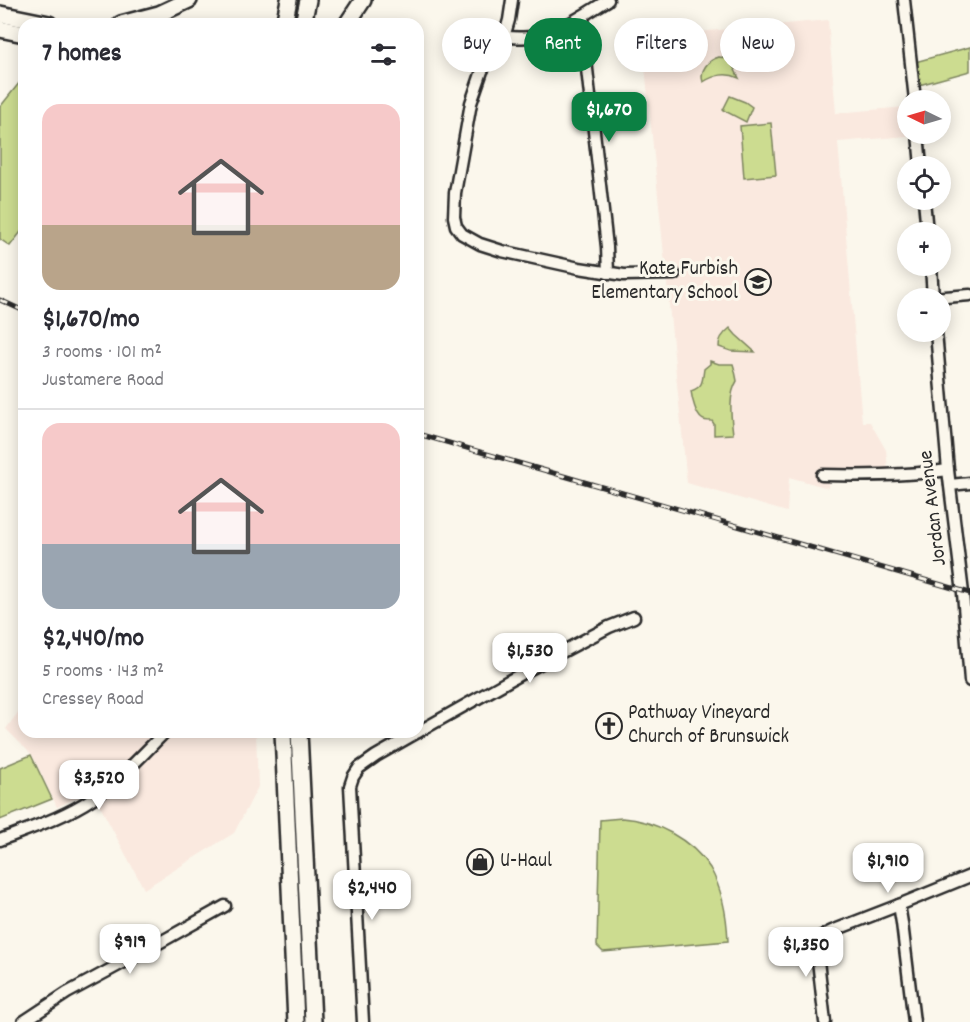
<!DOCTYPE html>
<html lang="en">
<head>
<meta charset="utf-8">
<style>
  :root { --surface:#fff; --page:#f7f7f7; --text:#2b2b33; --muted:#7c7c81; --line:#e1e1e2; --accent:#0b8043 }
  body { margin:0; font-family:Dekko,sans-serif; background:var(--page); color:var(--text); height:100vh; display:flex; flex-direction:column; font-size:22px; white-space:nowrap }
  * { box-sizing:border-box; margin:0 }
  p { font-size:20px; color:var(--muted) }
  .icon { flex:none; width:33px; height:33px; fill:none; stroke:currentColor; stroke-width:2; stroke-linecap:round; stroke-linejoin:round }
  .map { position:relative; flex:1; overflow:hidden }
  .side { position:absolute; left:18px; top:18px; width:406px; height:720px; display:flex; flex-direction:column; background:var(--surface); border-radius:18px; box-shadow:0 3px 15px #0003 }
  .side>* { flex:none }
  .hud { position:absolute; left:442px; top:18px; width:436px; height:54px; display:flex; gap:12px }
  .needle { width:39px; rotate:275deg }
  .buttons { position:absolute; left:897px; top:90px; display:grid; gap:12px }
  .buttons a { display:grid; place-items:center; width:54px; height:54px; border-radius:50%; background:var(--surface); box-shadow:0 3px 15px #0003; font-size:30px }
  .price { position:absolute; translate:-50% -51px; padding:0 14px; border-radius:12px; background:#fff; color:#222; font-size:20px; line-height:39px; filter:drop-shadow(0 2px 3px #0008) }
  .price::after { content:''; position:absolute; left:50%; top:36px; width:18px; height:14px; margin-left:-9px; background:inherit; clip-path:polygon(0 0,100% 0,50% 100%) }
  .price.on { background:var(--accent); color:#fff }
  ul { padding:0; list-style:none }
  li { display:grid; align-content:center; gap:12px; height:318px; padding:0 24px }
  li+li { border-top:2px solid var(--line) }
  li span { display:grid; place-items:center; height:186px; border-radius:18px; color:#555 }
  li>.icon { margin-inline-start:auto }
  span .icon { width:108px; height:108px; fill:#fffc; stroke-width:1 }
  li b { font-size:26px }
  h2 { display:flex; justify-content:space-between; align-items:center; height:72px; padding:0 24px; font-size:26px }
  .chip { padding:0 21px; border-radius:27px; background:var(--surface); box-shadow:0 3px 15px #0003; font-size:21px; line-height:54px }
  .chip.on { background:var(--accent); color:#fff }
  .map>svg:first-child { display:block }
  .built { fill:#fae9df }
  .green { fill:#ccdc90; stroke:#7c845e; stroke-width:1.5 }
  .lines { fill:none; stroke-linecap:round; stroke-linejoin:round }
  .minor-casing { stroke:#2b2b2b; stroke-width:15 }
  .highway-casing { stroke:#2b2b2b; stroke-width:20 }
  .minor { stroke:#fbf7ec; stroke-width:10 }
  .highway { stroke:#fbf7ec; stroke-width:15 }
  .rail-casing { stroke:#2b2b2b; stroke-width:5 }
  .rail { stroke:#fbf7ec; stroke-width:3; stroke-dasharray:9; stroke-linecap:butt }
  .labels { text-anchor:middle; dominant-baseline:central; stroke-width:6; stroke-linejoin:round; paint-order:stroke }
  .poi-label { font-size:21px; fill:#2b2b2b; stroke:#fbf7ec; text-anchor:start }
  .street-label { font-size:21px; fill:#2b2b2b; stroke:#fbf7ec }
</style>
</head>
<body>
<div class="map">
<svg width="970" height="1022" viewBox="0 0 970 1022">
  <rect width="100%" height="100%" fill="#fbf7ec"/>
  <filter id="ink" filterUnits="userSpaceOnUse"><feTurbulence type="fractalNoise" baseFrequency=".0167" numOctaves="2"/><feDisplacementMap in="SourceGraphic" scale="12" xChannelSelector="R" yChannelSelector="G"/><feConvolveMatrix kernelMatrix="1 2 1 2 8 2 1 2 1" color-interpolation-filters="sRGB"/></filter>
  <g filter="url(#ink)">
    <g class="built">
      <path d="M828 20 836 113 906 107 908 136 838 142 862 422H870L886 450 888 470 829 474 828 488 789 477 787 512 687 483 642 37Z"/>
      <path d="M24 704V732H256L258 787 234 833 144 889 92 791 57 807 32 755 6 729Z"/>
    </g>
    <g class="green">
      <path d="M970 47V71L919 85 915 62Z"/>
      <path d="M719 57C732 58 733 67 739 78 726 72 715 75 703 82 699 71 708 60 719 57Z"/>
      <path d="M20 82 24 84V228L10 246 0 239V107Z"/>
      <path d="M730 96 745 102 752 107 746 122 723 110Z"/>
      <path d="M771 123 776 175 744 178 740 126Z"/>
      <path d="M730 328 736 335 755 352 731 351 719 347C718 339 725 332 730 328Z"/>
      <path d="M710 361 719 364H733C735 370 736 376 737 381 728 395 731 417 733 434L714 435V424L712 421C710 421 704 421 702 419 696 415 692 399 691 391 704 386 702 381 704 369L710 364Z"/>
      <path d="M31 755 52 799 0 820V768Z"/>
      <path d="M622 818C655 820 692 840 710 868 722 889 727 917 728 941L603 952 597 946 600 820Z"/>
    </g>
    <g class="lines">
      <defs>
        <g id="minor">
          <path d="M512 0 509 20 504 37 482 71 471 103 455 193 454 217 456 226 462 234 480 244 502 251 579 268 624 275 674 274"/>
          <path d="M904 0 915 100"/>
          <path d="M583 16 587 69 607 247 608 273"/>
          <path d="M504 37C513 37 523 38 532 37 556 35 588 12 608 0"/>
          <path d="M918 134 921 166"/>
          <path d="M924 200 927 232"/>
          <path d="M931 266 933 298"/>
          <path d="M933 298 970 295"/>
          <path d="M936 332 948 470 963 593 970 681"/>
          <path d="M822 475C864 476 906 476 948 470"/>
          <path d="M950 485 970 483"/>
          <path d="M418 732 526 671 609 627 634 617"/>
          <path d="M0 840C31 828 65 817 93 798 120 780 142 755 165 732"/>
          <path d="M899 905 902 923 914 1022"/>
          <path d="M23 1022 67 993 141 953 225 906"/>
          <path d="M363 1022 350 786 353 777 359 768 376 756 418 732"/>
          <path d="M825 1022 816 943 818 938 832 931 899 905 970 876"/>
        </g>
        <g id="highway">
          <path d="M0 14 49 24"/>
          <path d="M121 24 159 14 189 0"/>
          <path d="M284 24 289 0"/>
          <path d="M303 24 308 0"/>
          <path d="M347 24 363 0"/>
          <path d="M0 29 24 34"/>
          <path d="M283 732 296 1022"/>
          <path d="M299 732 313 1022"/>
        </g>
      </defs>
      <use href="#minor" class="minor-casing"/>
      <use href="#highway" class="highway-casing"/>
      <use href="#minor" class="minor"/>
      <use href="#highway" class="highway"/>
      <defs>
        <g id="rail">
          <path d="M0 300 24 311"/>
          <path d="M418 434 970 593"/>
        </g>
      </defs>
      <use href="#rail" class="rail-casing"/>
      <use href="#rail" class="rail"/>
    </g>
  </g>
  <defs>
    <symbol id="school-ring" viewBox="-11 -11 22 22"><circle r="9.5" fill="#fbf7ec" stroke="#2b2b2b" stroke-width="1.5"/><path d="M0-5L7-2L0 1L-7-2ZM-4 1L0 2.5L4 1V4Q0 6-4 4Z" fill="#2b2b2b"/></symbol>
    <symbol id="church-ring" viewBox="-11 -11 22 22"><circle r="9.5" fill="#fbf7ec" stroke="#2b2b2b" stroke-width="1.5"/><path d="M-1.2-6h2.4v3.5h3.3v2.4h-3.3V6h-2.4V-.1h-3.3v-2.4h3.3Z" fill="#2b2b2b"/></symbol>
    <symbol id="shop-ring" viewBox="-11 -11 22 22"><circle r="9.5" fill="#fbf7ec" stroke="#2b2b2b" stroke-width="1.5"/><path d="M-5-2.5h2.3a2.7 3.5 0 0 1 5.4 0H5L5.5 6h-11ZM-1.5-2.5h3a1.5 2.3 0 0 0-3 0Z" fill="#2b2b2b"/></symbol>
  </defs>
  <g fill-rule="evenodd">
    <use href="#school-ring" x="743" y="267" width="30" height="30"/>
    <use href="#church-ring" x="594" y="711" width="30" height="30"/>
    <use href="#shop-ring" x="465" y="847" width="30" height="30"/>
  </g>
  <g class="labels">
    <g class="poi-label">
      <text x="738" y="270" text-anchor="end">Kate Furbish<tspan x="738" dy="24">Elementary School</tspan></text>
      <text x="628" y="714">Pathway Vineyard<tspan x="628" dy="24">Church of Brunswick</tspan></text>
      <text x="500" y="862">U-Haul</text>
    </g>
    <g class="street-label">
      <text transform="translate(934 508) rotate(-97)">Jordan Avenue</text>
    </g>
  </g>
</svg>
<div class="buttons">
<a><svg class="needle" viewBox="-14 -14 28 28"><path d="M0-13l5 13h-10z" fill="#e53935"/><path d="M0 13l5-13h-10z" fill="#7c7c81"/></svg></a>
<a><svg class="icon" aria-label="locate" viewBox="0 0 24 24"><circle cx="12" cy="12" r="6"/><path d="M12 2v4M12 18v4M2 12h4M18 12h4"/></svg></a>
<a>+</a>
<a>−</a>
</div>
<b class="price on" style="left:609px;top:143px">$1,670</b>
<b class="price" style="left:530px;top:684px">$1,530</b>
<b class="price" style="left:99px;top:811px">$3,520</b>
<b class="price" style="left:888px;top:894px">$1,910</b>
<b class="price" style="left:372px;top:921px">$2,440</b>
<b class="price" style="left:130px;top:975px">$919</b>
<b class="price" style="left:806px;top:978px">$1,350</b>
<div class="hud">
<a class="chip">Buy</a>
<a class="chip on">Rent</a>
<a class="chip">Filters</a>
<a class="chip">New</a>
</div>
<section class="side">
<h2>7 homes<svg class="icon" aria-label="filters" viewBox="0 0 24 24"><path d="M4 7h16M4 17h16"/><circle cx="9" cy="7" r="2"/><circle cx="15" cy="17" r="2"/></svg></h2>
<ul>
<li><span style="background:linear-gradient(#f6c9c9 65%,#b9a48a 0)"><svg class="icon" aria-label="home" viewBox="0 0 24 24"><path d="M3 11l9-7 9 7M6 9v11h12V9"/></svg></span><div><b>$1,670/mo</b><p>3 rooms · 101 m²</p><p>Justamere Road</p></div></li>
<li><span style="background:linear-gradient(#f6c9c9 65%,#9aa5b1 0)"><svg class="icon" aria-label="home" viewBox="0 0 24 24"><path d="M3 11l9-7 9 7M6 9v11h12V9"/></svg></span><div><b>$2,440/mo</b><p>5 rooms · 143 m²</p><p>Cressey Road</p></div></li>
</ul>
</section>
</div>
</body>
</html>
